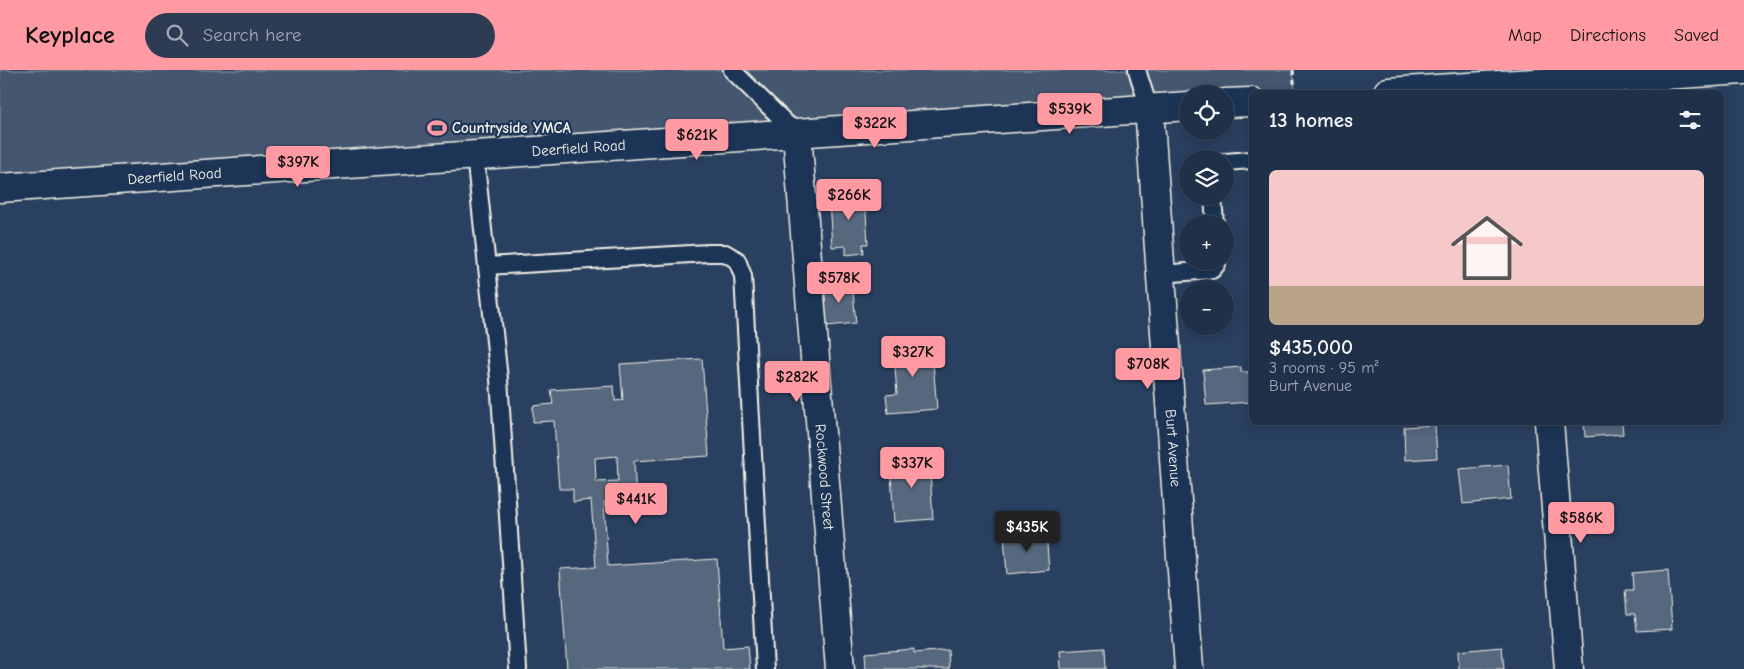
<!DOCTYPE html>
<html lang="en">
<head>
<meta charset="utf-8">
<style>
  :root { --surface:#203048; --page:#2d3c52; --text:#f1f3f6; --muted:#a2a9b4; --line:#3d4b60; --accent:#ff9aa2 }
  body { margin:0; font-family:"Comic Neue",sans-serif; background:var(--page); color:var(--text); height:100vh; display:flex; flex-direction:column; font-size:19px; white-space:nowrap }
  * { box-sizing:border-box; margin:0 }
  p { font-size:16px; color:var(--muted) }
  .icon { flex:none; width:28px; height:28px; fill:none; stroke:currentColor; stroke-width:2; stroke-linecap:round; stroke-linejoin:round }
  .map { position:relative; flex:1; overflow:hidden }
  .panel { position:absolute; left:1249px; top:20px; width:475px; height:335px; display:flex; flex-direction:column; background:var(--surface); border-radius:8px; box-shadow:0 2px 12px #0003,0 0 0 1px var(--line) }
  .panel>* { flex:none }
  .controls { position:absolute; left:1179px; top:15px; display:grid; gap:10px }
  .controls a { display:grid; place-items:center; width:55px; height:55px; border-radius:50%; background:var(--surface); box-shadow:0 2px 12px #0003,0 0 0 1px var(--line); font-size:25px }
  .price { position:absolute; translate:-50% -42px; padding:0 11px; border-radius:5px; background:var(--accent); color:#111; font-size:16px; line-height:32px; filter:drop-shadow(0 1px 2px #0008) }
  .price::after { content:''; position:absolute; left:50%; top:30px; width:15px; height:11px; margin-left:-8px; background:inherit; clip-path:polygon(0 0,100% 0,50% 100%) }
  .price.current { background:#222; color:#fff }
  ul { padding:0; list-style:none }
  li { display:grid; align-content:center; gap:10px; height:265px; padding:0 20px }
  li+li { border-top:1px solid var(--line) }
  li span { display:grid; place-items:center; height:155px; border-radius:8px; color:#555 }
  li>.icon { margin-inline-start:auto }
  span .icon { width:90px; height:90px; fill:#fffc; stroke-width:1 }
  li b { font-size:21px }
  h2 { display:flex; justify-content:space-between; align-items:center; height:60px; padding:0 20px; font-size:21px }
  header { display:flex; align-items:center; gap:30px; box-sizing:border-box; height:70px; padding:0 25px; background:var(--accent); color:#111 }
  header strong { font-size:24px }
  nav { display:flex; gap:28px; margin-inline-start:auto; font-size:18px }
  .search { width:350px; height:45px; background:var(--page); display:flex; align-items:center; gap:12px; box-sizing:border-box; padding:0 18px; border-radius:28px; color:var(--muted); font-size:19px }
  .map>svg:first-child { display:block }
  .green { fill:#445771; stroke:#9ca4ac }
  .building { fill:#56677d; stroke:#f4f1e8; fill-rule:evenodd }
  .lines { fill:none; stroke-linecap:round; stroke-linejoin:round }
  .lane-casing { stroke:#f4f1e8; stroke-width:20 }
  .street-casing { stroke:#f4f1e8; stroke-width:31 }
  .secondary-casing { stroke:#f4f1e8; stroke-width:31 }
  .path { stroke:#f4f1e8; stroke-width:3; stroke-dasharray:5 4; stroke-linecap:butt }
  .lane { stroke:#1d3557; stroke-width:16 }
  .street { stroke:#1d3557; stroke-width:28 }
  .secondary { stroke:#1d3557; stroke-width:28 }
  .labels { text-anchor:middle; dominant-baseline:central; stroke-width:4.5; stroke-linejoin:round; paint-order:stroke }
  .poi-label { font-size:15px; font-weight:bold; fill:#f4f1e8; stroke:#1d3557; text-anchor:start }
  .street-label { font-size:15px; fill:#f4f1e8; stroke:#1d3557 }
</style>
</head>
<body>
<header>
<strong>Keyplace</strong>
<div class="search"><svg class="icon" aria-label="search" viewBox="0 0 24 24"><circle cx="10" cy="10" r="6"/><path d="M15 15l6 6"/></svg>Search here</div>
<nav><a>Map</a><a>Directions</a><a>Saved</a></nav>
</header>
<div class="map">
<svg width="1744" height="599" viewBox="0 0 1744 599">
  <rect width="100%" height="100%" fill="#2a4060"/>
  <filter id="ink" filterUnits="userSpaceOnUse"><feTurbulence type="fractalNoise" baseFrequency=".02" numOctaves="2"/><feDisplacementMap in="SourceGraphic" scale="10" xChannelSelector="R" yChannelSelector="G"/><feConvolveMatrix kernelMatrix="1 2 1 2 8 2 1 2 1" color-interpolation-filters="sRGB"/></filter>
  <g filter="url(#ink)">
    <path class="green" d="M0 0H1293L1295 22 1188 24 0 118Z"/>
    <g class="building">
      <path d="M860 119 861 128H865L868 174H863L864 183 846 185V176L832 177 829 130 832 128V121Z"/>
      <path d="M852 212 856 253 827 256 823 215Z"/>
      <path d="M931 269 937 339 888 343 886 325 897 324 893 272Z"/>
      <path d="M702 289 709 386 634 391 636 430 604 432 608 496 717 489 723 578 748 576 750 599H567L560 499 596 497 591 430 573 432V419H559L554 351 533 352V336L553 334 551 320 614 316 615 331 623 330 620 294ZM617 386 618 411 596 412 595 388Z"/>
      <path d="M1241 297V302H1249L1251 332 1206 335 1203 300Z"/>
      <path d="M1584 352H1622L1623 364 1585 367Z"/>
      <path d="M1435 355 1437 388 1405 390 1404 357Z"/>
      <path d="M929 386 933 449 894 452 890 389Z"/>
      <path d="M1508 395 1511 429 1463 434 1459 399Z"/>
      <path d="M1046 462 1049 500 1007 504 1004 466Z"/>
      <path d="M1668 500 1672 559 1637 561 1635 544H1627L1625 520H1633L1632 503Z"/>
      <path d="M1502 577 1504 599H1459L1458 581Z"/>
      <path d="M1104 578 1105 599H1061L1060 581Z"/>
      <path d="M914 579V583L948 580 949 599H866L865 583Z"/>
    </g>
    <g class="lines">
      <defs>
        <g id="lane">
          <path d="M732 0 797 64"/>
          <path d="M1137 0 1149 38"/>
          <path d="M475 85 499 309 518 599"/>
          <path d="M1225 92 1251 90"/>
          <path d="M1213 126 1215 154"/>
          <path d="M487 196 708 183H725L737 190 743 206 765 599"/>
          <path d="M1161 204 1212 200 1217 194V191"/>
        </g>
        <g id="street">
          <path id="s1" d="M1149 38 1189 599"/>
          <path id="s2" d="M797 64 840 599"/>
          <path d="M1549 352 1569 599"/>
        </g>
        <g id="secondary">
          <path d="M1388 22 1744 0"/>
          <path d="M1225 33 1251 32"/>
          <path id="s3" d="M0 118 1188 36"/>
        </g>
      </defs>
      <use href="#lane" class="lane-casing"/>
      <use href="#street" class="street-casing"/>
      <use href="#secondary" class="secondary-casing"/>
      <path class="path" d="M1293 0 1295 22"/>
      <use href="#lane" class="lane"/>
      <use href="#street" class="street"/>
      <use href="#secondary" class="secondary"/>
    </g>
  </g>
  <defs>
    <symbol id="stadium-bare" viewBox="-9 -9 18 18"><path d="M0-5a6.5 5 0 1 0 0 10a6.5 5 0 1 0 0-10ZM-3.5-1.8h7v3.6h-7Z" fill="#ff9aa2" stroke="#1d3557" stroke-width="2.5" paint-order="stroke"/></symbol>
  </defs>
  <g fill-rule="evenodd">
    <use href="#stadium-bare" x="423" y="44" width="28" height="28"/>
  </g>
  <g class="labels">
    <g class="poi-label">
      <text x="452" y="58">Countryside YMCA</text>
    </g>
    <g class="street-label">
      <text stroke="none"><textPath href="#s3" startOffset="580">Deerfield Road</textPath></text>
      <text stroke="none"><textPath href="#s3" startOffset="175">Deerfield Road</textPath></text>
      <text stroke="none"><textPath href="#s1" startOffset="341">Burt Avenue</textPath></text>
      <text stroke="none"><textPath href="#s2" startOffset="344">Rockwood Street</textPath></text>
    </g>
  </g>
</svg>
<div class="controls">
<a><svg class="icon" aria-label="locate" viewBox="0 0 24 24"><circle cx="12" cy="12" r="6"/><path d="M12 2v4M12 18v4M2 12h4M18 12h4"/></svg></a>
<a><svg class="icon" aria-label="layers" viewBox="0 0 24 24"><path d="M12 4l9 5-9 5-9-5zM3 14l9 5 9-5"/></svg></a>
<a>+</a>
<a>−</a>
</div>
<b class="price" style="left:1070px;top:65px">$539K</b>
<b class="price" style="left:875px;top:79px">$322K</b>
<b class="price" style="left:697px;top:91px">$621K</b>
<b class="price" style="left:298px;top:118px">$397K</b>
<b class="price" style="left:849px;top:151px">$266K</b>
<b class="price" style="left:839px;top:234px">$578K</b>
<b class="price" style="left:913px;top:308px">$327K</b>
<b class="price" style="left:1148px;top:320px">$708K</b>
<b class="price" style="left:797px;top:333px">$282K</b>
<b class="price" style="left:912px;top:419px">$337K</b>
<b class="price" style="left:636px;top:455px">$441K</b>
<b class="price" style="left:1581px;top:474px">$586K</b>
<b class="price current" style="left:1027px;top:483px">$435K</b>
<section class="panel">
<h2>13 homes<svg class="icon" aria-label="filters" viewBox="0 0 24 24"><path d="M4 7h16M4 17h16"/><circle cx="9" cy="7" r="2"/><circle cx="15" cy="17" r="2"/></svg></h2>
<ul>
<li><span style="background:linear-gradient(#f6c9c9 75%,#b9a48a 0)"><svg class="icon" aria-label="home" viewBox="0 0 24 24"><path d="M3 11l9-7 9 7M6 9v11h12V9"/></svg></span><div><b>$435,000</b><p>3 rooms · 95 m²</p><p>Burt Avenue</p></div></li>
</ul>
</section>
</div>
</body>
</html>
